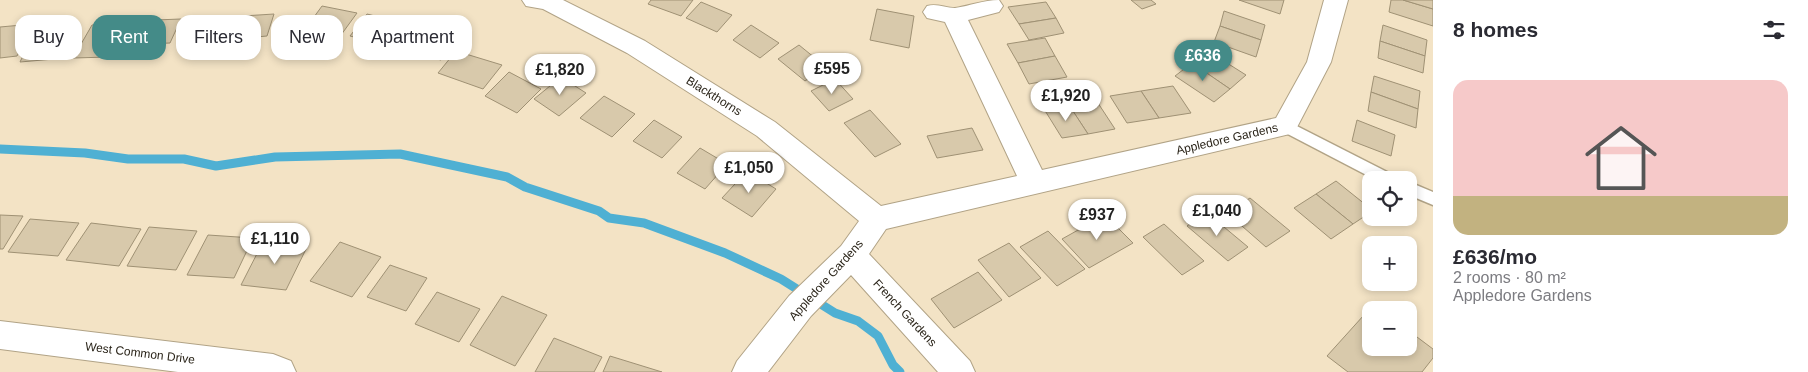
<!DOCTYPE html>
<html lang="en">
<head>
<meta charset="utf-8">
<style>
  :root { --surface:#fff; --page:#f7f7f7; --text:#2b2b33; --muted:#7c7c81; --line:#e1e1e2; --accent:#448b88 }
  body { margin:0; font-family:Helvetica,sans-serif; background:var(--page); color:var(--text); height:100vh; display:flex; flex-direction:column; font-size:19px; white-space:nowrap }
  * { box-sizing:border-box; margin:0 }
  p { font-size:16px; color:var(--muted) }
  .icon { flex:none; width:28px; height:28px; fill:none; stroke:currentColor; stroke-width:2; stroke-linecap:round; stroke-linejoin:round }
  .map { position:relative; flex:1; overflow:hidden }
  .side { display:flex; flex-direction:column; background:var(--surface); width:375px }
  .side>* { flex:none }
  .guide { position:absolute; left:15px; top:15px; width:475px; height:45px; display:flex; gap:10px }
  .controls { position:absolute; left:1362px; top:171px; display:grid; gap:10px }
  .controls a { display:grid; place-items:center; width:55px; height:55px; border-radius:10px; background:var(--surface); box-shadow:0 2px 8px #0003; font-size:25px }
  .price { position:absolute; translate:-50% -42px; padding:0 11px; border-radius:18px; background:#fff; color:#222; font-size:16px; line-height:32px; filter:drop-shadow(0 1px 2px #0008) }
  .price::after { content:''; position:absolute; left:50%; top:30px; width:15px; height:11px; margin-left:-8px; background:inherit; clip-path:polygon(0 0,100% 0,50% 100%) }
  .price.on { background:var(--accent); color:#fff }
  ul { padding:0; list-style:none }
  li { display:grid; align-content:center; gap:10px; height:265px; padding:0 20px }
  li+li { border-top:1px solid var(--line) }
  li span { display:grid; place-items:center; height:155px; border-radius:15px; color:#555 }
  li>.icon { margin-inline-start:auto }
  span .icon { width:90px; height:90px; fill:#fffc; stroke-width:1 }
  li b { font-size:21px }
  h2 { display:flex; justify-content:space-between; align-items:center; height:60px; padding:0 20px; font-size:21px }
  .chip { padding:0 18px; border-radius:15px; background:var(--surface); box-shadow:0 2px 8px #0003; font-size:18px; line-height:45px }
  .chip.on { background:var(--accent); color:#fff }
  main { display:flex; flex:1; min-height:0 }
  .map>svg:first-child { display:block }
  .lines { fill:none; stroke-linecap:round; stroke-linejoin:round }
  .stream { stroke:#4fb0d3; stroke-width:9 }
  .building { fill:#d8c9ab; stroke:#9f9174 }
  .lane-casing { stroke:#b1a386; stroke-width:3 }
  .street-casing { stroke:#b1a386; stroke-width:2 }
  .lane { fill:#fff; fill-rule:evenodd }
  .street { fill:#fff; fill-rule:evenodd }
  .labels { text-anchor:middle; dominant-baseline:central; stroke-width:4; stroke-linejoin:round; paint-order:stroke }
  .street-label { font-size:12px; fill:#2a2419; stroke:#fff }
</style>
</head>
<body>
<main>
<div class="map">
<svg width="1433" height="372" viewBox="0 0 1433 372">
  <rect width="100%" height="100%" fill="#f3e3c5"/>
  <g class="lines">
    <path class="stream" d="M0 149 85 153 128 159H184L216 166 275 157 400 154 507 177 525 187 599 211 609 218 644 223 725 253 781 279 835 313 858 321 878 336 893 365 900 372"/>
  </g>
  <g class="building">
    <path d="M651 0H693L681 16 648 4Z"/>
    <path d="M1131 0H1151L1156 4 1142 9Z"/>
    <path d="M1239 0H1284L1280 14Z"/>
    <path d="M1391 0H1403L1433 9V26L1389 12Z"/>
    <path d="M1403 0H1433V9Z"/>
    <path d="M701 2 732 15 717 32 686 18Z"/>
    <path d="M1046 2 1056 18 1019 24 1008 7Z"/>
    <path d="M322 6 357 13 341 35 306 28Z"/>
    <path d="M877 9 914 16 909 48 870 40Z"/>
    <path d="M1224 11 1265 25 1261 40 1220 26Z"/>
    <path d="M274 14 267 36 235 39 243 16Z"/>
    <path d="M367 14 407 24 391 46 350 36Z"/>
    <path d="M223 17 214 42 186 43 196 19Z"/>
    <path d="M1056 18 1064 33 1029 40 1019 24Z"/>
    <path d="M181 19 170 43 144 44 155 20Z"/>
    <path d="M126 23 109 57 73 58 92 25Z"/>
    <path d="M33 24 17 56 0 58V27Z"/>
    <path d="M751 25 779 43 760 58 733 40Z"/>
    <path d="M1383 25 1427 40 1425 56 1380 41Z"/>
    <path d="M70 26 54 59 20 62 36 29Z"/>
    <path d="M1220 26 1261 40 1256 57 1214 42Z"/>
    <path d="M414 28 456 39 441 60 398 49Z"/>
    <path d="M1045 38 1055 56 1018 63 1007 44Z"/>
    <path d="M1380 41 1425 56 1423 73 1378 58Z"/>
    <path d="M799 45 826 67 805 81 778 59Z"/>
    <path d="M456 51 502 65 483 89 438 73Z"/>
    <path d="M1208 51 1246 75 1230 89 1192 63Z"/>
    <path d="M1055 56 1067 77 1029 84 1018 63Z"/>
    <path d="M1192 63 1230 89 1214 102 1175 76Z"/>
    <path d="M509 72 541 89 517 113 485 96Z"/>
    <path d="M1374 76 1420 91 1418 109 1371 92Z"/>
    <path d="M561 77 586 93 559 116 534 99Z"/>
    <path d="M835 79 853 99 829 111 811 91Z"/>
    <path d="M1173 86 1191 113 1159 118 1141 91Z"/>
    <path d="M1141 91 1159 118 1127 123 1110 96Z"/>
    <path d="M1371 92 1418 109 1416 128 1368 111Z"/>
    <path d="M604 96 635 114 612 137 580 118Z"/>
    <path d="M1096 100 1115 129 1088 134 1069 105Z"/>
    <path d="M1069 105 1088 134 1062 138 1044 109Z"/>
    <path d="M870 110 901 144 875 157 844 123Z"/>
    <path d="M654 120 682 137 662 158 633 141Z"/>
    <path d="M1357 120 1395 135 1391 156 1352 141Z"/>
    <path d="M972 128 983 150 937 158 927 136Z"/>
    <path d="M700 148 727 164 705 189 677 173Z"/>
    <path d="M747 171 776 189 752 217 722 198Z"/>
    <path d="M1336 181 1371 209V212L1353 224 1316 194Z"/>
    <path d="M1316 194 1353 224 1331 239 1294 208Z"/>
    <path d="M1250 198 1290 231 1266 247 1227 213Z"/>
    <path d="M1206 212 1248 247 1228 261 1187 226Z"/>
    <path d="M0 215 23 216 3 249H0Z"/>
    <path d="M1105 215 1133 243 1089 268 1062 239Z"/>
    <path d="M30 219 79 223 58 256 8 252Z"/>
    <path d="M91 223 141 229 119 266 66 260Z"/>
    <path d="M1164 224 1204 261 1182 275 1143 237Z"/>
    <path d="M149 227 197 231 176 270 127 266Z"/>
    <path d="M1048 231 1085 269 1057 286 1020 247Z"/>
    <path d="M208 235 253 238 234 278 187 275Z"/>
    <path d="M264 240 308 245 286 290 241 285Z"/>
    <path d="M340 242 381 257 352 297 310 281Z"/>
    <path d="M1009 243 1041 278 1009 297 978 260Z"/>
    <path d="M390 265 427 278 406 311 367 297Z"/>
    <path d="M978 272 1002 300 954 328 931 299Z"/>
    <path d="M437 292 480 309 459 342 415 324Z"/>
    <path d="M502 296 547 315 515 366 470 345Z"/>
    <path d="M1373 305 1380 310H1371V348H1409V331L1433 349V358L1422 372H1348L1327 356Z"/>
    <path d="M554 338 602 357 594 372H535Z"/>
    <path d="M610 356 662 372H603Z"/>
  </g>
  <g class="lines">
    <defs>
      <g id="lane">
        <path d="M1285 120 1395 176 1397 180H1376L1280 130 1278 126 1280 122Z"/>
        <path d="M1409 182 1433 192V205L1409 195Z"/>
      </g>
      <g id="street">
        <path d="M522 0H563L645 41 775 122 881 206 1017 176 945 22 927 18 923 12 927 6C937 3 945 8 955 8 970 6 983 0 999 0L1003 6 999 12 968 20 1042 170 1276 118 1307 62 1324 0H1348L1331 62 1294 133 886 229 869 254 970 361 975 372H938L851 275 811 316 768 372H732L737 361 789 296 841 246 859 221 757 136 627 53 543 9 526 6Z"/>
        <path d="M0 321 273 354 291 361 296 372H178L0 349Z"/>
      </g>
    </defs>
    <use href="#lane" class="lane-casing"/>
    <use href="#street" class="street-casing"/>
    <use href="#lane" class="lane"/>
    <use href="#street" class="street"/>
  </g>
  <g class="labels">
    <g class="street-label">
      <text transform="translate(714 96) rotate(32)">Blackthorns</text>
      <text transform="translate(1227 139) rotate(-13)">Appledore Gardens</text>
      <text transform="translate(826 280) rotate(-48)">Appledore Gardens</text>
      <text transform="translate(905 313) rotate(47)">French Gardens</text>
      <text transform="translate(140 353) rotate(7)">West Common Drive</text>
    </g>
  </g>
</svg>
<div class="controls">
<a><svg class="icon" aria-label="locate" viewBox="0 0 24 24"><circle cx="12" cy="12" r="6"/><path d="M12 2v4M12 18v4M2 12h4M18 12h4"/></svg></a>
<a>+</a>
<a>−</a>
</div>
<b class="price on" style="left:1203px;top:82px">£636</b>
<b class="price" style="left:832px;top:95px">£595</b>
<b class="price" style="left:560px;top:96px">£1,820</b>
<b class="price" style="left:1066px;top:122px">£1,920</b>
<b class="price" style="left:749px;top:194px">£1,050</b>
<b class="price" style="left:1217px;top:237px">£1,040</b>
<b class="price" style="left:1097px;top:241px">£937</b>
<b class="price" style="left:275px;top:265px">£1,110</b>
<div class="guide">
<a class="chip">Buy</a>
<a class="chip on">Rent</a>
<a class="chip">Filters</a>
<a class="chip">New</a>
<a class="chip">Apartment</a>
</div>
</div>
<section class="side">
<h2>8 homes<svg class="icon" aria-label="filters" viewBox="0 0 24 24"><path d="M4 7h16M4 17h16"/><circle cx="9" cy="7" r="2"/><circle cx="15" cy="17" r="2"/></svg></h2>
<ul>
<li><span style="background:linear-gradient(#f6c9c9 75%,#c2b280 0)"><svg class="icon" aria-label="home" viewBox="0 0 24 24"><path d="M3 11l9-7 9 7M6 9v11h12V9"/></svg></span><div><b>£636/mo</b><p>2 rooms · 80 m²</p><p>Appledore Gardens</p></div></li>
</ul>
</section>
</main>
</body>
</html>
